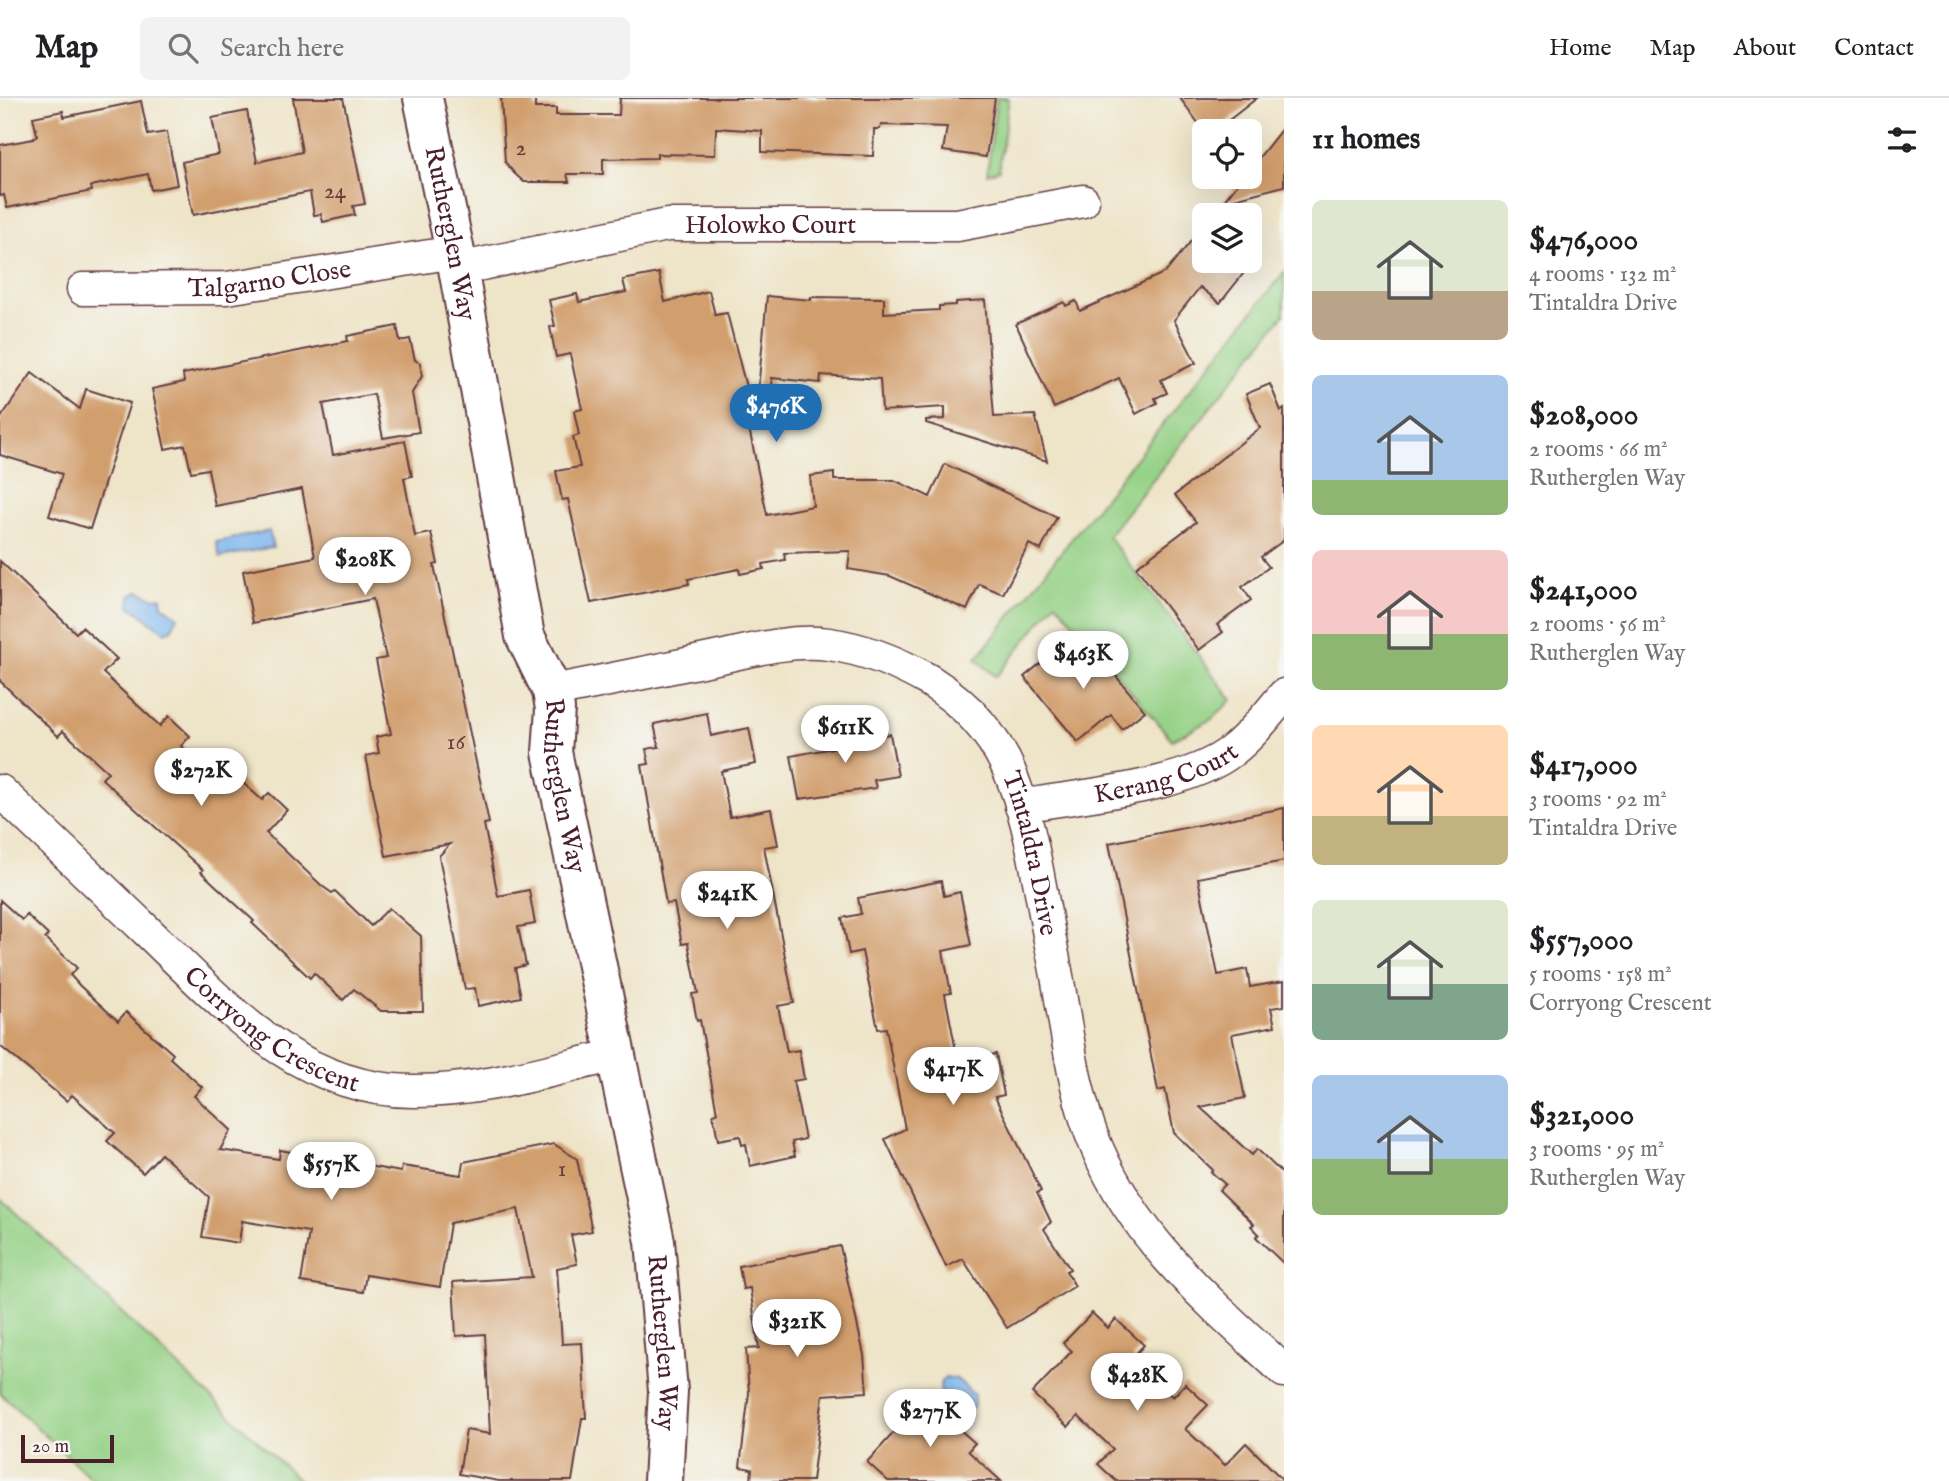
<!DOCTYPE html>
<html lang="en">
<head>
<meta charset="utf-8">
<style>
  :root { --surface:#fff; --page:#f2f2f2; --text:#202124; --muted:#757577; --line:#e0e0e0; --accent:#1f6fb2 }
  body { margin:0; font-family:"IM FELL English",serif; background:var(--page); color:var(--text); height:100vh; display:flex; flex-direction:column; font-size:26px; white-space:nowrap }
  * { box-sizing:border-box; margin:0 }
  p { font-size:23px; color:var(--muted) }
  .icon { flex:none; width:38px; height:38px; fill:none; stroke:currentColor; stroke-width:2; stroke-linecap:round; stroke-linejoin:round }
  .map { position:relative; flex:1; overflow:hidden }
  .side { display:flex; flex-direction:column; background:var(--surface); width:665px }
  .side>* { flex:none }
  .tools { position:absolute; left:1192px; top:21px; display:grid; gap:14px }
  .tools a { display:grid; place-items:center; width:70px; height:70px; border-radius:10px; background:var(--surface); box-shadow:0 7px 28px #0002; font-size:35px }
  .scale { position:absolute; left:21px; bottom:18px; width:93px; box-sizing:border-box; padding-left:7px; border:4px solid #4a1f2b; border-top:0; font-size:19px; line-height:24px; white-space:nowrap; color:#4a1f2b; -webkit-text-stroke:5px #f6f6f2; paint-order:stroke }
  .price { position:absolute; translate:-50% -60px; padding:0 16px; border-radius:24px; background:#fff; color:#222; font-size:23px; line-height:46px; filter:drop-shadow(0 2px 4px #0008) }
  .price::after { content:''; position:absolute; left:50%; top:42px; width:21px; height:16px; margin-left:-10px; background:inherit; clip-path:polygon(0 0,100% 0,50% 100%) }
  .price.current { background:var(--accent); color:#fff }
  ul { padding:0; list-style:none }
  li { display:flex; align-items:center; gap:21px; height:175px; padding:0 28px }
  li span { display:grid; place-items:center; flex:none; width:196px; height:140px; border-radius:10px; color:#555 }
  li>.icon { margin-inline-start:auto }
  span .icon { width:84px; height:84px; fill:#fffc; stroke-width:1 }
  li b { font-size:30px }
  h2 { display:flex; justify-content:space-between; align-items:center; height:84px; padding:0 28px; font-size:30px }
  header { display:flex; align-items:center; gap:42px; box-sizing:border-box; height:98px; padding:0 35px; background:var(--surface); border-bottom:2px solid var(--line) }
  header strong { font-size:33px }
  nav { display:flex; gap:38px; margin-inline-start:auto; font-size:24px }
  .search { width:490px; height:63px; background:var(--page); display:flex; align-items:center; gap:18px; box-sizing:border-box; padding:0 24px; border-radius:10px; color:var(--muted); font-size:26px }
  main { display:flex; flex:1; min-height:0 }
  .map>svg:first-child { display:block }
  .green { fill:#95d186; stroke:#707858; stroke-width:2 }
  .water { fill:#7db6ed; stroke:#646a8c; stroke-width:2 }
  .building { fill:#d19e6d }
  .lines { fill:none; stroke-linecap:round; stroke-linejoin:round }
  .minor-casing { stroke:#633d43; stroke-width:35 }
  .tertiary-casing { stroke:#633d43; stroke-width:42 }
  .minor { stroke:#fff; stroke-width:32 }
  .tertiary { stroke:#fff; stroke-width:38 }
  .labels { text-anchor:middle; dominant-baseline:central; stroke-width:5; stroke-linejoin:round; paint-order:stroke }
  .number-label { font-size:23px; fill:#6c3f3c }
  .street-label { font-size:26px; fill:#4a1f2b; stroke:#f6f6f2 }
</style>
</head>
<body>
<header>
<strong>Map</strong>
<div class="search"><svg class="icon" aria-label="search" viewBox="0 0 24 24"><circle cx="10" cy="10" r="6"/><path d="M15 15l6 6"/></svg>Search here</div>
<nav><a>Home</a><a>Map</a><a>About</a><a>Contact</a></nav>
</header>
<main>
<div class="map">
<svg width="1284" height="1383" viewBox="0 0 1284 1383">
  <rect width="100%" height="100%" fill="#f6f6f2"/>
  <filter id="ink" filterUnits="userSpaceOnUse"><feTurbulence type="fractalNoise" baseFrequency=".0143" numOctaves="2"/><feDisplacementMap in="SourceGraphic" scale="14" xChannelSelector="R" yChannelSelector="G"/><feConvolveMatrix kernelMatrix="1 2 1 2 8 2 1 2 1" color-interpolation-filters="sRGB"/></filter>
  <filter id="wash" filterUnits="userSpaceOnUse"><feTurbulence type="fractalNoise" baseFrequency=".00686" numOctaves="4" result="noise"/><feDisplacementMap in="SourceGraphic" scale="28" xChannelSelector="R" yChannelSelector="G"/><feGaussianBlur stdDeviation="1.57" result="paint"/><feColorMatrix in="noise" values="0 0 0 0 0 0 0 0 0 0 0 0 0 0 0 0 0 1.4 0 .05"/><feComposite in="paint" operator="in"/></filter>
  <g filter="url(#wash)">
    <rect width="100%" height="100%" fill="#eee4c8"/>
    <g class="green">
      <path d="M997 0H1009L999 72 987 76Z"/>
      <path d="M1284 174V217L1108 438 1232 602 1212 621 1172 642 1056 504 996 579 976 561Z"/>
      <path d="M0 1100 300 1383H94L0 1295Z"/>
    </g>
    <g class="water">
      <path d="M269 433 273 449 220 459 216 444Z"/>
      <path d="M139 493 153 500 161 499 162 507 178 519 171 532 164 534 130 508V498Z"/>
      <path d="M945 1279 957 1281 974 1297V1309L969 1312 959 1311 941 1296 940 1286Z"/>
    </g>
    <g id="blocks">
      <g class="building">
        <path d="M293 0H343L365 106 353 108 355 117 323 124 321 116 314 117 310 94 193 117 182 64 219 56 212 20 247 13 257 64 302 54Z"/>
        <path d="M501 0H535V10H556V17H619L620 0H995L986 59 943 53 947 29 881 27 880 31H874L873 58 762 54V33L716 30 715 57 657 56V60L603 61V76H567L569 84H524L514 75 505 64Z"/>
        <path d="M1180 0H1257L1215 33H1204Z"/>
        <path d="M141 3 148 37 167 34 177 87 151 92 148 76 91 88 92 93 7 110 4 97 0 98V47L33 41 37 37 33 19 63 13 64 19Z"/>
        <path d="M1284 28V88L1223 104 1243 79H1250V71Z"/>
        <path d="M1204 127V163H1250V150L1258 157 1220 205 1200 189 1174 222 1196 265 1161 282 1167 295 1155 300 1157 305 1136 316 1119 280 1054 310 1016 226 1064 204 1066 208 1076 203 1080 213 1166 174Z"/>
        <path d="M659 175 665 204 709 193 715 217 727 215 755 324 767 198 811 202V199L884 200V215L939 212V208L956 207V204L985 202 994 319 1035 317 1047 363 926 325V322L945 321V309L882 313 880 281 821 277 820 285 771 280 781 323 749 330 767 417 813 408 810 378 834 375V382H894L930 399 945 366 1057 419 1041 452 1029 446 1003 496 979 486 967 512 890 478 848 471 850 453 784 455 785 462 763 466 764 471 740 476 739 471 688 481 689 486 591 505 568 401 562 402 556 373 580 369 573 339 579 337 574 313 582 311 570 256 556 259 550 229 555 228 549 202 577 196 579 204 626 194 623 182Z"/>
        <path d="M397 228 400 243 410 241 415 262 420 265 422 278 412 295 419 334 383 340 374 296 323 306 333 357 405 343 412 378 404 380 415 438 431 435 438 466 434 467 489 725 484 726 498 798 529 792 535 826 518 829 526 867 515 870 521 899 478 908 475 890 465 891 439 758 450 746 386 758 366 658 379 655 376 639 391 636 376 562 386 560 373 501 253 525 243 473 315 459 302 391 215 408 208 371 191 374 185 347 165 351 152 291 184 284 183 276 348 243 347 238Z"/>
        <path d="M32 275 80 311 86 291 130 305 90 431 49 418 62 376 0 357V321Z"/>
        <path d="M1270 286 1281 313 1284 311V442L1261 459 1269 469 1242 489 1251 502 1217 527 1223 534 1199 552 1136 469 1196 424 1175 397 1260 330 1246 296Z"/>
        <path d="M0 463 76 535 82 529 117 561 103 575 160 628 169 618 190 638 181 648 220 684 230 673 262 702 269 695 287 712 266 735 322 788 332 795 335 793 371 828 389 810 421 838 423 913H381L354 891 343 902 314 875 310 880 252 825 254 823 201 774 203 772 102 681 108 674 63 633 58 638 0 583Z"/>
        <path d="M1070 541 1086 561 1096 554 1145 613 1122 631 1111 617 1078 644 1024 579Z"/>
        <path d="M707 615 711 638 749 630 756 666 721 673 730 719 771 711 778 747 764 749 794 905 778 908 787 954 799 952 804 981 793 983 805 1041 792 1044 795 1058 750 1068 746 1046 742 1047 740 1038 718 1042 713 1016 717 1015 700 922 697 923 692 896 698 895 688 845 682 846 674 805 666 806 642 667 649 666 646 651 659 649 654 626Z"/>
        <path d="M870 631 871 640 890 636 898 678 874 682 876 690 799 701 791 658 833 650 831 639Z"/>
        <path d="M1284 710V763L1198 780 1218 877 1247 871 1250 889 1284 883V908L1271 910 1275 928 1232 936 1245 1000 1200 1009 1252 1057 1257 1051 1284 1077V1166L1256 1139 1259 1136 1251 1128 1254 1126 1219 1092 1225 1086 1211 1074 1213 1072 1174 1035 1165 991 1158 993 1109 745Z"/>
        <path d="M941 783 944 798 960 794 971 847 943 853 951 895 945 896 958 963 996 956 1004 997 995 999 1041 1093 1037 1095 1051 1124 1044 1131 1070 1171 1066 1173 1075 1188 1007 1230 963 1161 946 1169 885 1041 905 1031 886 930 878 931 862 853 849 856 842 820 861 816 858 800Z"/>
        <path d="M0 802 22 822 27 817 48 837 45 840 77 870 70 877 80 888 118 923 126 914 173 956 170 960 202 989 194 998 231 1032 220 1052 279 1061 280 1052 401 1074 402 1068 461 1077 463 1064 554 1046 577 1061 592 1133 571 1137 577 1166 557 1170 562 1246 582 1245 586 1320H582L572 1383H499L459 1376 466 1332 490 1336 485 1236 456 1238 453 1184 532 1179 518 1111 450 1125 440 1189 366 1177 363 1194 301 1184 309 1134 242 1123 239 1145 202 1139 209 1099 161 1056 143 1075 107 1043 115 1035 72 997 67 1003 0 948Z"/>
        <path d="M840 1148 864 1257 867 1294 823 1297 812 1383H751L752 1371 740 1369 749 1295 746 1251 759 1250 750 1190 743 1191 739 1168Z"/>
        <path d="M1092 1215 1108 1230 1116 1221 1144 1247 1132 1260 1173 1299 1185 1286 1208 1307 1185 1331 1225 1367 1246 1345 1284 1383H1116L1098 1366 1113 1351 1078 1318 1068 1329 1032 1295 1072 1253 1063 1245Z"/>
        <path d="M931 1294 965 1325 959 1331 975 1345 968 1353 1001 1383H888L867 1364Z"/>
      </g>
    </g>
  </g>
  <g filter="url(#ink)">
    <use href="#blocks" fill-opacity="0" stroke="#633d43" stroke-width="2"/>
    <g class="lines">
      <defs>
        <g id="minor">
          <path id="s1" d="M458 171 667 127H957L1083 103"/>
          <path id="s2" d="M83 191 227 190 455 154"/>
          <path id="s3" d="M552 593C605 583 658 572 711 561 749 553 789 541 829 546 865 551 899 565 930 583 968 607 997 639 1013 682 1034 737 1041 800 1053 857 1066 920 1071 991 1097 1050 1138 1145 1210 1204 1284 1273"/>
          <path id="s4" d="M0 693C49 739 98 786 147 833 223 906 297 992 412 993 480 994 550 972 616 957"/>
          <path id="s5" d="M1021 708C1082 697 1186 690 1233 652 1253 636 1268 616 1284 597"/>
        </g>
        <g id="tertiary">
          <path id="s6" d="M423 0 455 154 525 538 552 593 555 611 552 654 655 1143 668 1293 663 1383"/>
        </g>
      </defs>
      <use href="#minor" class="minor-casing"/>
      <use href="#tertiary" class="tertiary-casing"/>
      <use href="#minor" class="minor"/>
      <use href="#tertiary" class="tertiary"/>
    </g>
  </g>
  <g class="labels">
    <g class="number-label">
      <text x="521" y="50">2</text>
      <text x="335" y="93">24</text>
      <text x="456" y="644">16</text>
      <text x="562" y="1071">1</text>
    </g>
    <g class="street-label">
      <text stroke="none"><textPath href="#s1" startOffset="317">Holowko Court</textPath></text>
      <text stroke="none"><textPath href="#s6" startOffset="138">Rutherglen Way</textPath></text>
      <text stroke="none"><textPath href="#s2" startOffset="187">Talgarno Close</textPath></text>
      <text stroke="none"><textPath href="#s5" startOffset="149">Kerang Court</textPath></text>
      <text stroke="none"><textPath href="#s6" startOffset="705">Rutherglen Way</textPath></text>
      <text stroke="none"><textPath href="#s3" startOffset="597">Tintaldra Drive</textPath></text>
      <text stroke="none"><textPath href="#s4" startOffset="364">Corryong Crescent</textPath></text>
      <text stroke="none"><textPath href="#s6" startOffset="1272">Rutherglen Way</textPath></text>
    </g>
  </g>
</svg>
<div class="tools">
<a><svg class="icon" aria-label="locate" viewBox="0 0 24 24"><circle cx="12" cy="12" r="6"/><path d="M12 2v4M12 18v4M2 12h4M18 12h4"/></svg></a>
<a><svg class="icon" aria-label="layers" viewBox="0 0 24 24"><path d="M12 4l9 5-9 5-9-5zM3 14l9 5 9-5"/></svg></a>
</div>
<div class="scale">20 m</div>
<b class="price current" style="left:776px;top:346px">$476K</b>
<b class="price" style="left:365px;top:499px">$208K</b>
<b class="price" style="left:1083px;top:593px">$463K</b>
<b class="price" style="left:845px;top:667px">$611K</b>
<b class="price" style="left:201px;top:710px">$272K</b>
<b class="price" style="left:727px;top:833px">$241K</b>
<b class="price" style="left:953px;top:1009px">$417K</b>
<b class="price" style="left:331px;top:1104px">$557K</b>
<b class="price" style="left:797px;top:1261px">$321K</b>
<b class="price" style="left:1137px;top:1315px">$428K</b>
<b class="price" style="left:930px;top:1351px">$277K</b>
</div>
<section class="side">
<h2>11 homes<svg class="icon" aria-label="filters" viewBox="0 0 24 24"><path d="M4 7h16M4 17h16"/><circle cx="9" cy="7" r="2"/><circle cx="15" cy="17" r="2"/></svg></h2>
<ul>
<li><span style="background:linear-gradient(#dfe7d0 65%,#b9a48a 0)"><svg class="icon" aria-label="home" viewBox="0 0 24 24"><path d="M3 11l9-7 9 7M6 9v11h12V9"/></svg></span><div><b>$476,000</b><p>4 rooms · 132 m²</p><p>Tintaldra Drive</p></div></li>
<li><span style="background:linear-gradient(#a9c7e8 75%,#8fb573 0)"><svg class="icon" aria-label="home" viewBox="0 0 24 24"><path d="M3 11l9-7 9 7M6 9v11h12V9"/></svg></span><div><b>$208,000</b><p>2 rooms · 66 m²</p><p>Rutherglen Way</p></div></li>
<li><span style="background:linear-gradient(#f6c9c9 60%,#8fb573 0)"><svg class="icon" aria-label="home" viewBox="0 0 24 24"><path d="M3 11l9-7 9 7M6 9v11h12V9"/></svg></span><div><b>$241,000</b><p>2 rooms · 56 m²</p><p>Rutherglen Way</p></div></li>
<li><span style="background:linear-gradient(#ffd9b3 65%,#c2b280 0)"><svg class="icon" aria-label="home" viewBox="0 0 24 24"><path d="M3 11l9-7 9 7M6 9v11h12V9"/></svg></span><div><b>$417,000</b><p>3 rooms · 92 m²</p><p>Tintaldra Drive</p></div></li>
<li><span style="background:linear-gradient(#dfe7d0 60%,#7fa58c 0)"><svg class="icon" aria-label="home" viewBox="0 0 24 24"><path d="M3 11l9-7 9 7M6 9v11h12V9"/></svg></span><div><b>$557,000</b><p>5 rooms · 158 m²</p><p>Corryong Crescent</p></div></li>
<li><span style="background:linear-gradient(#a9c7e8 60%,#8fb573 0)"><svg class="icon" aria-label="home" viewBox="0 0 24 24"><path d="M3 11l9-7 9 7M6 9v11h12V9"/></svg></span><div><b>$321,000</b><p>3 rooms · 95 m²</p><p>Rutherglen Way</p></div></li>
</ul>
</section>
</main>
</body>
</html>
